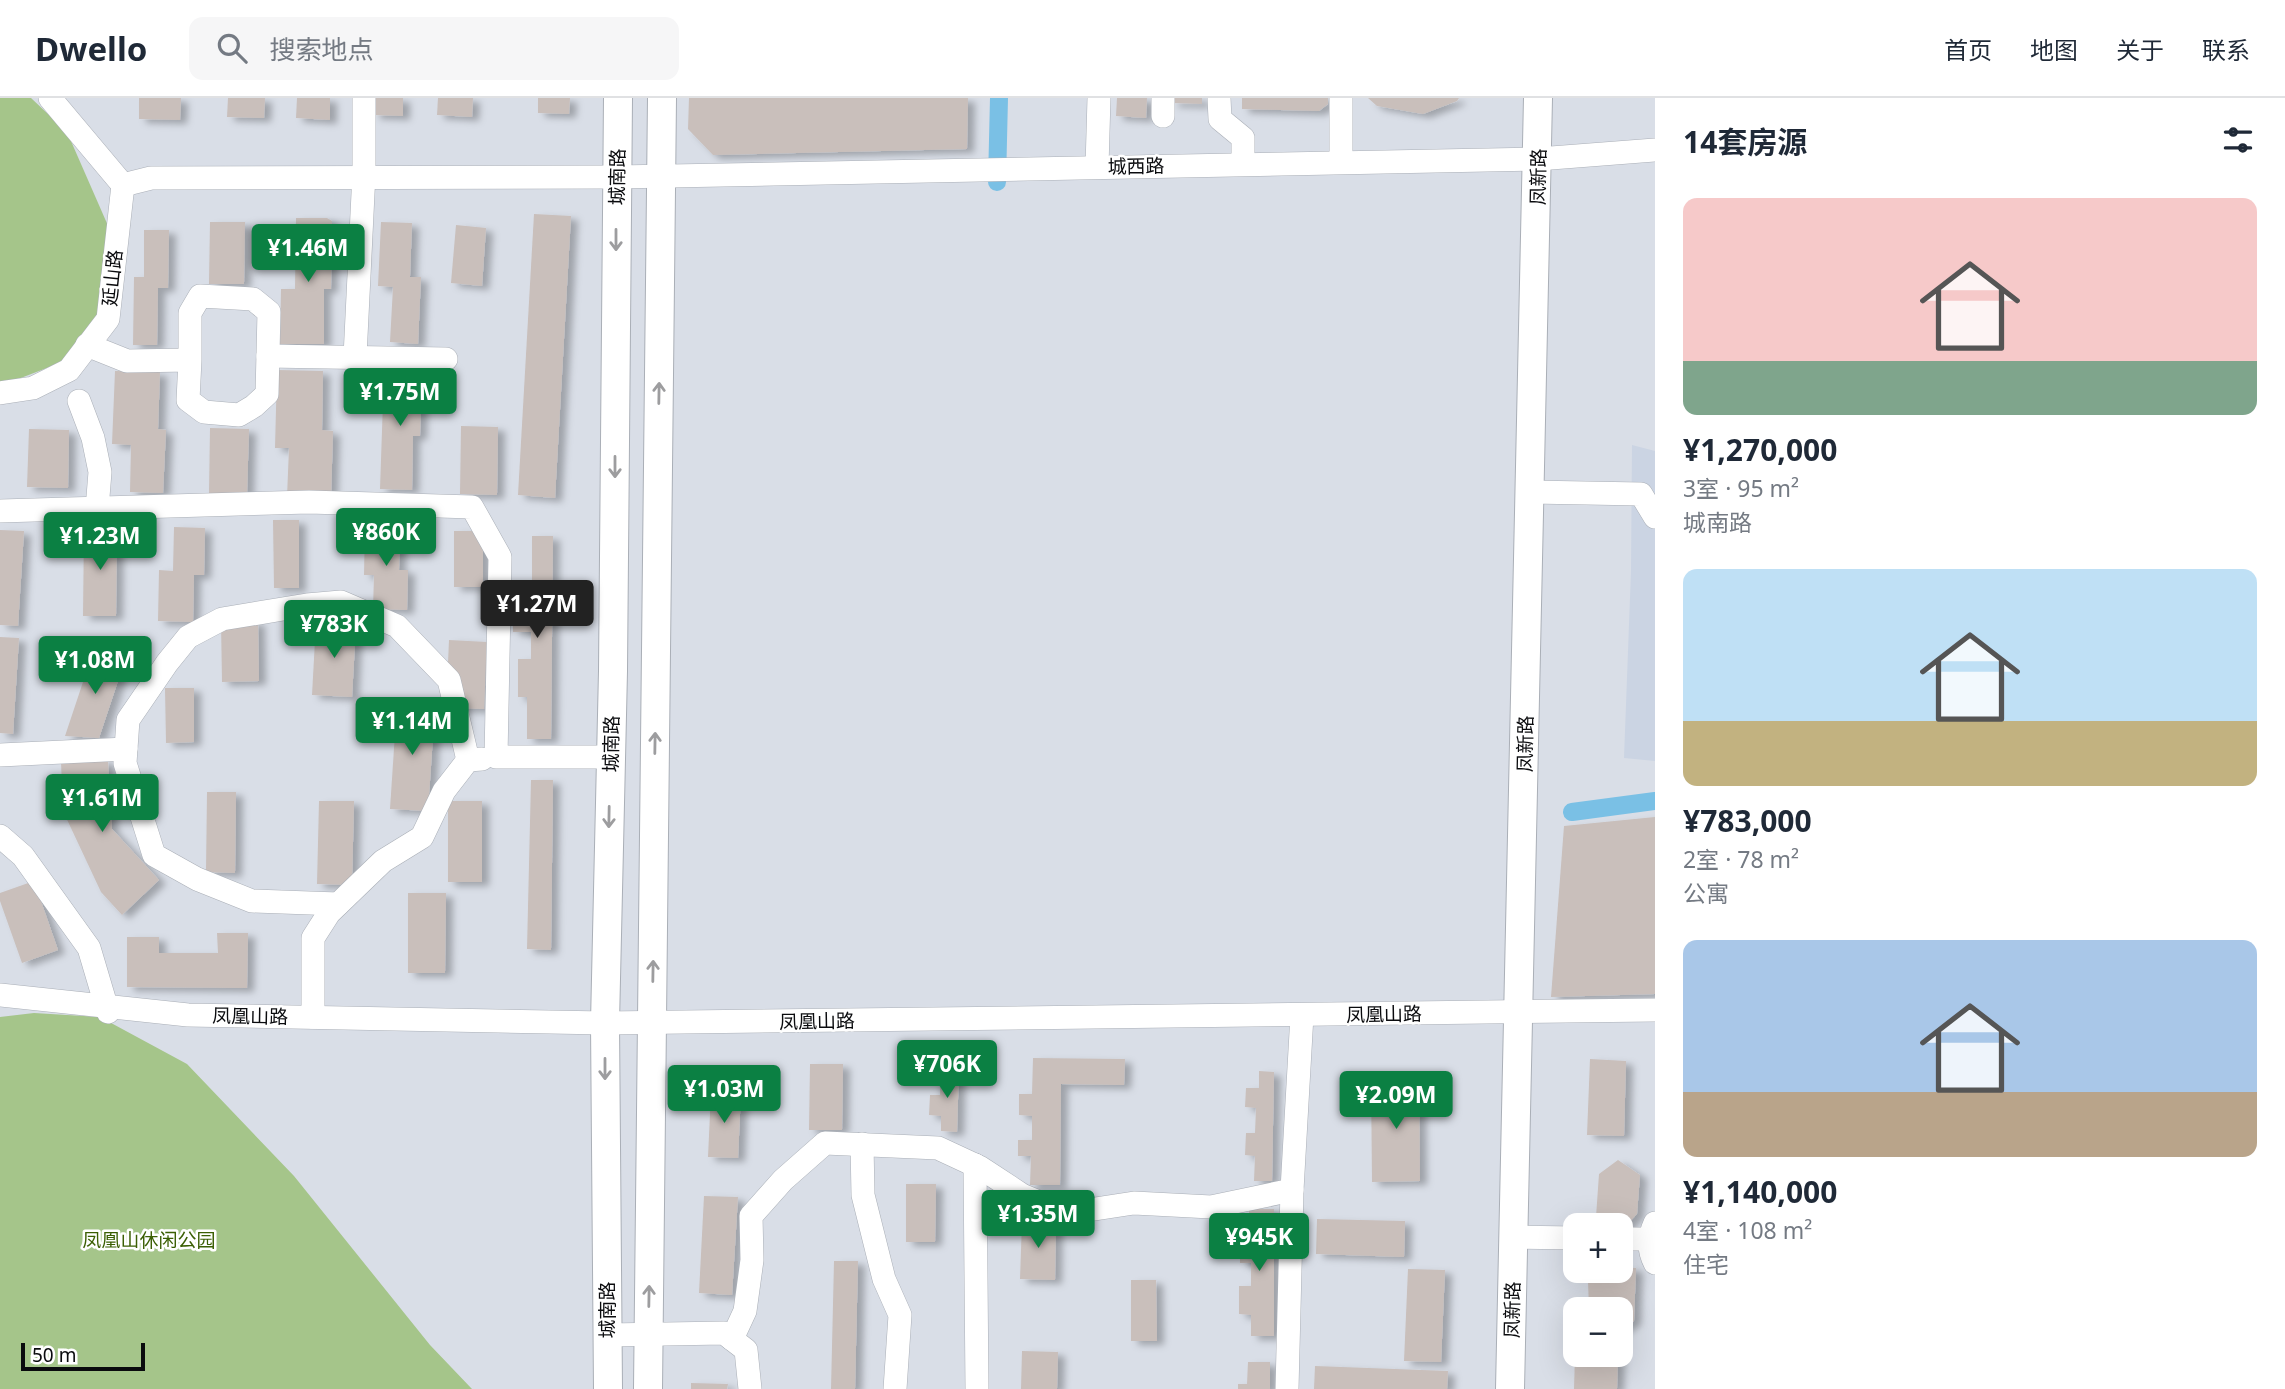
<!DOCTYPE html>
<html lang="zh">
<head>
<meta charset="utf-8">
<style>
  :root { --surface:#fff; --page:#f6f6f7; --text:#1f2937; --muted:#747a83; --line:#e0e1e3; --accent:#0b8043 }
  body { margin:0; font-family:"Noto Sans","Noto Sans SC",sans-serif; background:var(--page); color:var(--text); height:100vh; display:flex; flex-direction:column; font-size:26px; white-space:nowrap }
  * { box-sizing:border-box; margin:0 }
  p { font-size:23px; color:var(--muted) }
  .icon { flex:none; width:38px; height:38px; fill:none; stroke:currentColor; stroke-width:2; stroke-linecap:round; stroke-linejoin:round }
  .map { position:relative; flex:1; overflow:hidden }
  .details { display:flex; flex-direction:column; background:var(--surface); width:630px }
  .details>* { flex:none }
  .controls { position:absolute; left:1563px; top:1115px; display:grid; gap:14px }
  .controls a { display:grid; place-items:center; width:70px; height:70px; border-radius:14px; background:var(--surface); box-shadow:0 7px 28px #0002; font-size:35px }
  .scale { position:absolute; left:21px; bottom:18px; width:124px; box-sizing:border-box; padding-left:7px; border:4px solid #0a0b0e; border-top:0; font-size:19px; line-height:24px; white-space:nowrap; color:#0a0b0e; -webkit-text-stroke:5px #fff; paint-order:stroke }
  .price { position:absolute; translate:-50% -60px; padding:0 16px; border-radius:7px; background:var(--accent); color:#fff; font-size:23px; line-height:46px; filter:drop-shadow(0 2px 4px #0008) }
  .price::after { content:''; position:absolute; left:50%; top:42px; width:21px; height:16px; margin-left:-10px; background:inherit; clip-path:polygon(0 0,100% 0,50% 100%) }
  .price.current { background:#222; color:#fff }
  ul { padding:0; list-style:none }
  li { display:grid; align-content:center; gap:14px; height:371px; padding:0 28px }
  li span { display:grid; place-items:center; height:217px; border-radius:14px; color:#555 }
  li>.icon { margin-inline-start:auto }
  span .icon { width:126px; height:126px; fill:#fffc; stroke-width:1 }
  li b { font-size:30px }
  h2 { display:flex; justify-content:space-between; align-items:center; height:84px; padding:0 28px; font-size:30px }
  header { display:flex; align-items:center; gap:42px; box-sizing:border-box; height:98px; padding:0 35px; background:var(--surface); border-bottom:2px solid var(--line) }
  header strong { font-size:33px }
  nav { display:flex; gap:38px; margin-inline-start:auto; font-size:24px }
  .search { width:490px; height:63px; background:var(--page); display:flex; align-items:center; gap:18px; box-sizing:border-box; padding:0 24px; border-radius:14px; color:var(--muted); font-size:26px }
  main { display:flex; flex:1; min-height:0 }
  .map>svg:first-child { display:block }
  .built { fill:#cbd4e3 }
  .green { fill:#a5c58a }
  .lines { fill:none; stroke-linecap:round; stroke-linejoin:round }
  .canal { stroke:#7ac0e5; stroke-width:18 }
  .building { fill:#c9bfbb; filter:url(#shadow) }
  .minor-casing { stroke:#aaafb7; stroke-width:24 }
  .major-casing { stroke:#aaafb7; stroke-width:30 }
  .minor { stroke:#fff; stroke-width:23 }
  .major { stroke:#fff; stroke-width:28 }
  .oneway { stroke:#9d9d9f }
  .labels { text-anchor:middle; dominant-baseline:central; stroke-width:5; stroke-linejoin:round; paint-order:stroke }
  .street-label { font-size:19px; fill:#0a0b0e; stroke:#fff }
  .park-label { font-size:19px; fill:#3b5f04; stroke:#fff }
</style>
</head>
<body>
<header>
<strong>Dwello</strong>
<div class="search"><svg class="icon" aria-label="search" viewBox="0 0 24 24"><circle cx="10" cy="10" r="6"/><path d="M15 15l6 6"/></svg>搜索地点</div>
<nav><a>首页</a><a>地图</a><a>关于</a><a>联系</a></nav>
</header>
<main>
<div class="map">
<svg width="1655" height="1291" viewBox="0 0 1655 1291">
  <defs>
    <filter id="shadow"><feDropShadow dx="7" dy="4" stdDeviation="3.5" flood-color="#0004"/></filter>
  </defs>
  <rect width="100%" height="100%" fill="#d9dee7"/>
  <path class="built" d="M1632 347 1655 353V663L1624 660 1631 473Z"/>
  <g class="green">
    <path d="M0 0H31L67 34 116 146 104 228 78 258 0 288Z"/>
    <path d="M34 915 100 919 187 966 294 1078 430 1247 472 1291H0V919Z"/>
  </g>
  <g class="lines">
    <g class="canal">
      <path d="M997 84 999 0"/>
      <path d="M1572 714 1655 703"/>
    </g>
  </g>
  <g class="building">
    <path d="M139 0H181L180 22 139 21Z"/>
    <path d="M228 0H265L264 20 227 19Z"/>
    <path d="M297 0H330V22L296 20Z"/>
    <path d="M374 0H403V18L373 17Z"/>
    <path d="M438 0H473L472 19 437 17Z"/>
    <path d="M538 0H570L569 16 538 15Z"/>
    <path d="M689 0H968L967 51 713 57 688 31Z"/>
    <path d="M1117 0H1147L1146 20 1116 18Z"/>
    <path d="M1172 0H1202V6L1171 5Z"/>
    <path d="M1242 0H1328V6L1319 13 1242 11Z"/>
    <path d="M1368 0H1459L1457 3 1423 16 1377 8Z"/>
    <path d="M534 116 571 118 555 400 518 397Z"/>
    <path d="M296 120H327L332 123 331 191H324V246H280L281 191H295Z"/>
    <path d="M210 124H245L244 186H209Z"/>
    <path d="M381 124 412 125 410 179H421L418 246 390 244 393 189 378 188Z"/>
    <path d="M456 127 486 130 482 188 451 185Z"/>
    <path d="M144 132H169L168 190H158L157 247H133L134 179H144Z"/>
    <path d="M277 272 323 273 322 332 333 333 331 400 287 399 289 350H275Z"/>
    <path d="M115 273 160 274 158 331 166 332 163 395 130 394 131 347 112 346Z"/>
    <path d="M384 274 422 275 420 338H413L412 392 380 391Z"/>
    <path d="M461 328 498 329 497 397 460 396Z"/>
    <path d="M210 330 249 331 247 397 209 396Z"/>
    <path d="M29 331 69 332 68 390 27 389Z"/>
    <path d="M273 422H299V490H274Z"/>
    <path d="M365 428H400L399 472H408L407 512 373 511 374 477H364Z"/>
    <path d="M174 429 205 430 204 477H194L193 524 158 523 159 472 173 473Z"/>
    <path d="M84 430H117L116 518H83Z"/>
    <path d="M0 432 24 433 18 528 0 527Z"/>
    <rect x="454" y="433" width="29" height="56"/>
    <path d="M532 438H553L551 641H527V599H518V561H531V534H513V496H532Z"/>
    <path d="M258 523 259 583 222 584 221 524Z"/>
    <path d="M316 524 356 527 352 599 312 597Z"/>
    <path d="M0 539 19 540 13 636 0 635Z"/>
    <path d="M449 542 487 544 484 611 446 610Z"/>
    <path d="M94 551 125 562 99 640 65 638Z"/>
    <path d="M165 590H194V644L166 645Z"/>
    <path d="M397 605 435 608 428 713 390 711Z"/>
    <path d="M108 662 112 731 159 782 122 817 101 794 63 713 61 664Z"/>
    <path d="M531 682H553L551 852 527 851Z"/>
    <path d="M207 694H236L235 775 206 774Z"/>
    <path d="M319 703H354L352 787 317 786Z"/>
    <rect x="448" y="703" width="34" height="81"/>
    <path d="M1655 719V896L1551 899 1564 728Z"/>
    <path d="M34 783 58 852 22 865 0 803V795Z"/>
    <path d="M408 795H446L445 875H408Z"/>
    <path d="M217 835H248L247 890 127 889V839H159V855H218Z"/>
    <path d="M1033 960 1125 961 1124 987 1061 986 1060 1087H1030L1031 1058H1018V1042H1032V1018L1019 1017V996H1032Z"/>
    <path d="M1590 961 1626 963 1624 1038 1587 1037Z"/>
    <path d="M810 966H843L842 1032H809Z"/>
    <path d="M941 970H959L957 1034 941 1033V1018L929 1017 930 997H940Z"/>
    <path d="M1259 973 1274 974 1272 1083H1254L1255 1058 1245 1057 1246 1035H1255L1256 1010 1245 1009 1246 990H1259Z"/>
    <path d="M1419 981 1420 1083 1372 1084 1371 982Z"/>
    <path d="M711 994 741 995 738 1060 708 1059Z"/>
    <path d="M1618 1062 1640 1077 1637 1116 1620 1134V1127H1605L1596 1119 1599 1076Z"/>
    <path d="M906 1086H936L935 1144H906Z"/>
    <path d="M704 1098 738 1099 732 1197 699 1195Z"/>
    <path d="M1249 1111H1274V1238H1251V1217L1239 1216V1188H1251V1165H1240V1139L1249 1140Z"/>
    <path d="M1317 1121 1405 1123 1404 1159 1316 1156Z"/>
    <path d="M1022 1123H1056L1055 1182 1020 1181Z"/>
    <path d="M834 1163H858L855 1291H831Z"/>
    <path d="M1620 1169 1636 1170 1634 1223 1620 1233V1211H1589L1588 1183 1599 1172H1620Z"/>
    <path d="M1408 1171 1445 1172 1441 1264 1404 1263Z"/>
    <path d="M1131 1182H1156L1157 1243H1131Z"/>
    <path d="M1022 1253 1058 1254 1057 1291H1021Z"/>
    <path d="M1575 1257 1618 1258 1617 1291H1574Z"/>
    <path d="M1248 1264H1270V1291H1238V1286H1247Z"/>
    <path d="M1315 1268 1448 1273 1447 1291H1314Z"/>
    <path d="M691 1285 728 1286 727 1291H691Z"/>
  </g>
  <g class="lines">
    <defs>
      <g id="minor">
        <path d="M50 0 123 87"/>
        <path d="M1163 0V18"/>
        <path d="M1219 0 1220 21 1243 40V66"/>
        <path d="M1341 64V0"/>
        <path d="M1097 69 1099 0"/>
        <path d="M123 87 151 80 617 79 1538 61 1655 52"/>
        <path d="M87 247 127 263 190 262 188 302 204 314 239 317 254 308 267 296 269 214 253 201 200 198 190 215V262"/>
        <path d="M268 258 446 261"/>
        <path d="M355 259 364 75V0"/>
        <path d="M0 295 33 290 69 272 108 221 123 87"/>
        <path d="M79 303 93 340 100 374 97 411"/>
        <path d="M1531 394 1641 396 1655 419"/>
        <path d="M0 413 309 404 472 409 500 459 496 659H611"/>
        <path d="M0 657 126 651"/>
        <path d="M0 738 23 758 89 850 108 914"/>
        <path d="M338 806 252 803 197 781 154 757 125 665 128 622 167 565 188 539 222 521 307 507 341 504 397 528 449 582 468 662"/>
        <path d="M0 897 188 917 605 925 1655 912"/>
        <path d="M313 919V840L329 815 383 763 422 739 444 693 468 662 482 661"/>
        <path d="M862 1046 863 1097 884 1181 900 1217 895 1291"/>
        <path d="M975 1067 977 1291"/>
        <path d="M1655 1125C1649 1138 1648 1152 1655 1165"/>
        <path d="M1514 1139 1575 1140"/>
        <path d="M1620 1141H1649"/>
        <path d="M608 1237 724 1235 746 1252 750 1291"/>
        <path d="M732 1241 745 1213 752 1162 751 1118 783 1082 825 1045 938 1050 981 1070 1022 1097 1058 1112 1082 1113 1134 1105 1211 1109 1292 1092"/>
        <path d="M1287 1291 1292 1092 1302 917"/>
      </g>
      <g id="major">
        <path d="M608 1291 605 925 613 573 618 0"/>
        <path d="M648 1291 662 0"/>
        <path d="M1510 1291 1538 0"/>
      </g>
    </defs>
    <use href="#minor" class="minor-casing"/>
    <use href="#major" class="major-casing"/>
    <use href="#minor" class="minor"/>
    <use href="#major" class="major"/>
  </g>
  <defs><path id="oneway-shaft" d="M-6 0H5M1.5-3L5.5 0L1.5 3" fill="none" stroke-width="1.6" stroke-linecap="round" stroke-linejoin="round" transform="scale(1.75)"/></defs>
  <g class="oneway">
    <use href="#oneway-shaft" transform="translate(616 142) rotate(90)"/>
    <use href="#oneway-shaft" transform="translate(659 295) rotate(-89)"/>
    <use href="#oneway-shaft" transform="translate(615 369) rotate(90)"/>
    <use href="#oneway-shaft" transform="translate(655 645) rotate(-89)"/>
    <use href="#oneway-shaft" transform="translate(609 719) rotate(91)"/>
    <use href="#oneway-shaft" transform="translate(653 873) rotate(-89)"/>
    <use href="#oneway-shaft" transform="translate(605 971) rotate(90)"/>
    <use href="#oneway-shaft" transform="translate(649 1198) rotate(-89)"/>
  </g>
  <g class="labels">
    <g class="street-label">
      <text transform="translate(1136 68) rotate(-1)">城西路</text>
      <text transform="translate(617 79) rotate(-89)">城南路</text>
      <text transform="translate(1538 79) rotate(-89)">凤新路</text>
      <text transform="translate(112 180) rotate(-84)">延山路</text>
      <text transform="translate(611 646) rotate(-89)">城南路</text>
      <text transform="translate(1525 646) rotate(-89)">凤新路</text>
      <text transform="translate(1384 916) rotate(-1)">凤凰山路</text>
      <text transform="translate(250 918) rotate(1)">凤凰山路</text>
      <text transform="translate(817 923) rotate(-1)">凤凰山路</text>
      <text transform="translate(607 1212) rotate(-90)">城南路</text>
      <text transform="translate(1512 1212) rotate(-89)">凤新路</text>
    </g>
    <g class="park-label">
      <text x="149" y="1142">凤凰山休闲公园</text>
    </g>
  </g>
</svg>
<div class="controls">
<a>+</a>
<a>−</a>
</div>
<div class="scale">50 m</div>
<b class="price" style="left:308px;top:186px">¥1.46M</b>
<b class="price" style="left:400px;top:330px">¥1.75M</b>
<b class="price" style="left:386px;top:470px">¥860K</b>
<b class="price" style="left:100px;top:474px">¥1.23M</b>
<b class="price current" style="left:537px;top:542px">¥1.27M</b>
<b class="price" style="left:334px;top:562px">¥783K</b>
<b class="price" style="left:95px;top:598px">¥1.08M</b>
<b class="price" style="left:412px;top:659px">¥1.14M</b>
<b class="price" style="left:102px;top:736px">¥1.61M</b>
<b class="price" style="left:947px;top:1002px">¥706K</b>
<b class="price" style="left:724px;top:1027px">¥1.03M</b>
<b class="price" style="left:1396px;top:1033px">¥2.09M</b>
<b class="price" style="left:1038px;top:1152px">¥1.35M</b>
<b class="price" style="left:1259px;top:1175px">¥945K</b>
</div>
<section class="details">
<h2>14套房源<svg class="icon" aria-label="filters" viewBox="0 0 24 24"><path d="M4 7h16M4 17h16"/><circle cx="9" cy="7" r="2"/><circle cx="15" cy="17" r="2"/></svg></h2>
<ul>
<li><span style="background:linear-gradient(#f6c9c9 75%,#7fa58c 0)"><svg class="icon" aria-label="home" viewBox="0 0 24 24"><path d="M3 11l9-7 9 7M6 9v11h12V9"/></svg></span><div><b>¥1,270,000</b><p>3室 · 95 m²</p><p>城南路</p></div></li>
<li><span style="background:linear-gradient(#bfe0f5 70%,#c2b280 0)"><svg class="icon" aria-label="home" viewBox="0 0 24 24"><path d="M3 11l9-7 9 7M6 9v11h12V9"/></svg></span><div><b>¥783,000</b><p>2室 · 78 m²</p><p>公寓</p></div></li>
<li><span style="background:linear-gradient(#a9c7e8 70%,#b9a48a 0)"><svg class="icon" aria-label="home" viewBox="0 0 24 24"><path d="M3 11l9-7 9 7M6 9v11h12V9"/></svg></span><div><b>¥1,140,000</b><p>4室 · 108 m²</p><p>住宅</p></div></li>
</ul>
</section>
</main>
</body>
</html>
